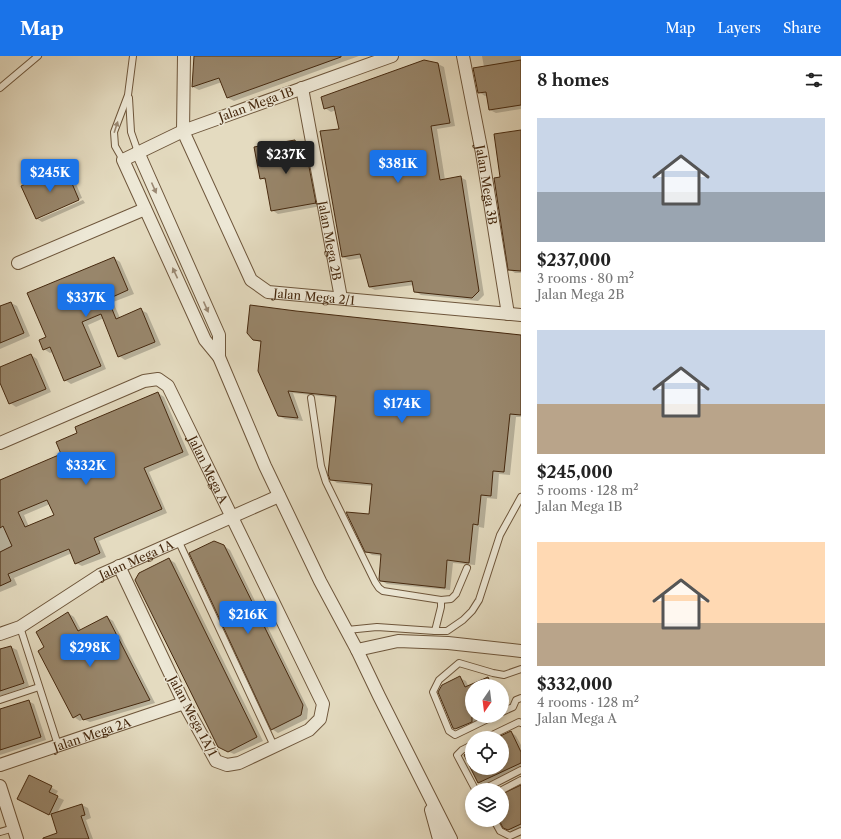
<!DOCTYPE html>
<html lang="en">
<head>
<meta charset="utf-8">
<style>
  :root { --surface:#fff; --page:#f6f6f6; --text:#222; --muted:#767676; --accent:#1a73e8 }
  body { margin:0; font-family:"Libre Caslon Text",serif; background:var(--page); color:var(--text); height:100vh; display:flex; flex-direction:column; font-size:15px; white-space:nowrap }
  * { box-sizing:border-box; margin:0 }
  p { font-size:13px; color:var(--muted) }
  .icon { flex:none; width:22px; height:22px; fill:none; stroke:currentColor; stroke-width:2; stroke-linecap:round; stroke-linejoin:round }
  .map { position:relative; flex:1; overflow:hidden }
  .panel { display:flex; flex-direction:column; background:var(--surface); width:320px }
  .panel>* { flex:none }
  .needle { width:26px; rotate:194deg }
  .controls { position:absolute; left:465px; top:623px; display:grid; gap:8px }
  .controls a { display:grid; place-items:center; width:44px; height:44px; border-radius:50%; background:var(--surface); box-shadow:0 2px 6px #0003; font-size:20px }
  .price { position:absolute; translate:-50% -34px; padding:0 9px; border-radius:4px; background:var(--accent); color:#fff; font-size:13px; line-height:26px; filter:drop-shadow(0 1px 2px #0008) }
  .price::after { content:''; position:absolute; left:50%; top:24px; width:12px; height:9px; margin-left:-6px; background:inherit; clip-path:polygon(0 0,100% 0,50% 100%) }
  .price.selected { background:#222; color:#fff }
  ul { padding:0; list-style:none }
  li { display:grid; align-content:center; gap:8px; height:212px; padding:0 16px }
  li span { display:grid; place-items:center; height:124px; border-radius:0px; color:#555 }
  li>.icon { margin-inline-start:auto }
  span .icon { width:72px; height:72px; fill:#fffc; stroke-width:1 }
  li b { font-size:17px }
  h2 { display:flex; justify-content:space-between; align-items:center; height:48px; padding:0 16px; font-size:17px }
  header { display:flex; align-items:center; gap:24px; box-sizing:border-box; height:56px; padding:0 20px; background:var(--accent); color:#fff }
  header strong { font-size:19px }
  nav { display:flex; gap:22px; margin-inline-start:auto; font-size:14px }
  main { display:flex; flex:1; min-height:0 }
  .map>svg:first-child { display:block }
  .shadow { fill:#0003; fill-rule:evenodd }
  .building { fill:#98866b; stroke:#46290f; fill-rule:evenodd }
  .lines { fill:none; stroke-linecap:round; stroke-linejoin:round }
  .lane-casing { stroke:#6e563b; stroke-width:8 }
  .street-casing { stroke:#6e563b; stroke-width:14 }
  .lane { stroke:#ede8d6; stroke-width:6 }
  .street { stroke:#ede8d6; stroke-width:12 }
  .oneway { fill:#9a8872 }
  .labels { text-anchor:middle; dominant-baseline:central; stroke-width:3; stroke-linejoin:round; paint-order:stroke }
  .street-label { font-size:12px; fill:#46290f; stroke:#ede8d6 }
</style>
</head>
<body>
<header>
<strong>Map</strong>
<nav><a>Map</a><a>Layers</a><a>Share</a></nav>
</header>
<main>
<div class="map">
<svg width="521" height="783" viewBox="0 0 521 783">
  <rect width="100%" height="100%" fill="#e4dbc0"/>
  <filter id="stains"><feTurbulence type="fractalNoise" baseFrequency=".005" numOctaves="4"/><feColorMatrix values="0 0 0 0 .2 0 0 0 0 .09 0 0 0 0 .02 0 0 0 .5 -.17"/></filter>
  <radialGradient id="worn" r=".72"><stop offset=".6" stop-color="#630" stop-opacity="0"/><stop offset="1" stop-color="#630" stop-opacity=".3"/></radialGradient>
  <g class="shadow">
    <path d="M195 0H359L234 45 228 42 222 26 199 34 193 31Z"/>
    <path d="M482 0H521V53L496 57 490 54 488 39 485 40 479 36 484 11Z"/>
    <path d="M438 8 444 11 455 70 437 73 445 124 460 121 466 124 484 239 478 245 421 239 415 235 414 229 375 234 369 231 362 202 349 204 343 201 340 74 336 54 331 56 325 52Z"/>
    <path d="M521 75V217H515L509 213 501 122Z"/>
    <path d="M295 85 301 88 302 92 305 91 311 94 321 150 278 158 272 154 267 125 261 122Z"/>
    <path d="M65 112 71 116 82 142 39 160V163L83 144 85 147 42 166 36 162Z"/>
    <path d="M114 202 120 206 134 238 113 246 120 262 141 254 147 257 161 289 125 304 119 300 104 262 88 269 106 313 71 328 65 324 53 296 50 297 44 293 48 281Z"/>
    <path d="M11 247 17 250 30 280 0 293V252Z"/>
    <path d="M296 256 521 280V361H516L510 419 499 418 497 443 487 442 484 472 479 471 475 509 453 507 450 534 387 528 380 524 382 500 372 499 366 495 372 430 337 427 331 423 337 342 293 337 303 365 285 363 279 360 262 287 253 283Z"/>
    <path d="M31 299 37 303 51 336 16 351 10 347 1 327 0 328V312Z"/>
    <path d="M158 337 164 341 189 399 149 416 167 457 99 485 106 501 82 510 76 507 72 497 14 522 17 529 0 536V425L63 399 79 377ZM50 448 55 460 29 471 24 459Z"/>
    <path d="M224 490 230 494 308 653 307 663 278 677 272 673Z"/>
    <path d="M169 503 175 507 263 685 234 698 225 694Z"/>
    <path d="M68 557 74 561 81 574 107 561 113 565 155 647 90 666 83 663 80 665 74 661 46 592Z"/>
    <path d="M11 591 17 594 29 630 0 640V594Z"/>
    <path d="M460 622 466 625 468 630 488 622 494 625 496 630H472V660H496L462 676 453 671Z"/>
    <path d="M502 644 507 655 502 658Z"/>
    <path d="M28 645 34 648 46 684 0 699V654Z"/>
    <path d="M511 676 516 680 521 689V713L485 730 479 727 465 699 472 695V712H502V682H499Z"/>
    <path d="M29 720 58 735 55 740 64 744 57 757 82 749 88 752 91 762 86 764 93 783H42L59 777 52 760 24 746Z"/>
    <path d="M521 730V774L515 777 504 771 500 764H502V739Z"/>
  </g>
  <g class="building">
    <path d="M194 0H341V1L227 42 219 22 192 31Z"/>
    <path d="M424 4 438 7 450 67 431 70 440 124 461 120 479 235 472 242 414 236 412 225 369 231 360 198 342 201 320 75 339 73 334 50 324 53 321 41Z"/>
    <path d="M521 4V49L489 54 486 36 478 37 473 12Z"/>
    <path d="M521 74V215L508 214 494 122 500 121 494 78Z"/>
    <path d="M295 84 297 91 305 90 316 147 271 155 265 122 260 123 254 91Z"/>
    <path d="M65 111 79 144 36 163 21 130Z"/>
    <path d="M114 201 128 234 108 243 116 263 141 252 155 286 118 301 101 258 82 266 101 310 64 325 50 291 43 294 39 284 46 281 27 237Z"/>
    <path d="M11 246 24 277 0 287V250Z"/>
    <path d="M250 249 296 255 521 279V359L510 358 504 416 493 415 491 440 481 439 478 469 473 468 469 507 447 504 445 532 380 525 379 523 381 498 365 496 346 456 369 458 372 428 330 424 328 418 336 340 288 335 298 362 278 360 258 315 261 285 253 284 247 277Z"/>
    <path d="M31 298 46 333 9 348 0 327V311Z"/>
    <path d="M158 336 183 396 144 412 162 453 94 482 100 497 75 508 69 493 8 518 11 525 0 530V496L12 490 3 470 0 472V424L61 398 56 386 77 377 75 371ZM47 444 54 459 25 471 18 456Z"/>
    <path d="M214 485 224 489 303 649 301 659 271 674 189 497Z"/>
    <path d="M169 502 257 681 228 696 218 691 135 524 139 517Z"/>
    <path d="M68 556 78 575 107 560 150 644 83 664 80 658 73 662 38 595 44 591 36 576Z"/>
    <path d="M11 590 24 627 0 635V593Z"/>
    <path d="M460 620 465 631 488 621 492 630H472V666L455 673 453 672 438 636 442 629Z"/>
    <path d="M29 644 41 681 0 694V653Z"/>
    <path d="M511 675 521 696V707L478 727 464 699 472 694V712H502V682H496Z"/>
    <path d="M29 719 52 730 49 736 58 740 49 759 17 743Z"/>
    <path d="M521 729V768L508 774 503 772 499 764H502V738Z"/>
    <path d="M82 748 85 759 81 760 89 783H43V782L57 777 51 758Z"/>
  </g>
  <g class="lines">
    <defs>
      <g id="lane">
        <path d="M0 32 38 0"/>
        <path d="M129 42 131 76 138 96"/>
        <path d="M123 104 115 90 114 76 128 39 133 0"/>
        <path d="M311 342 321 410 326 426 375 526 379 532 383 535 441 544V551L435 575"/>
        <path d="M178 484 274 690"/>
        <path d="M441 544 451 543 456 538 467 512"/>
        <path d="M20 571 58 689"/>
        <path d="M347 574 377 571 435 575H447L463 564 472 555 479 544 500 479 521 441"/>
        <path d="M0 644 39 631"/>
        <path d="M502 656 513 651 516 644 521 642"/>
        <path d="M494 660 455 679 449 675 433 636 439 624 459 607 493 617 504 619 521 613"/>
        <path d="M486 682 519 666 521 667"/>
        <path d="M472 689 462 694 457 699 475 733 482 734 521 714"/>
        <path d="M502 734 521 724"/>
        <path d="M494 764 500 775 510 780 521 775"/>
        <path d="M0 776 14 772"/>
      </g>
      <g id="street">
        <path id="s1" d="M184 0 183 75 251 224 268 236 521 259"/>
        <path d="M392 0 183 75 123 104 205 284 219 301 265 410 320 525 357 594 379 640 451 783"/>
        <path id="s2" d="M463 0 482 97 508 258"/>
        <path id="s3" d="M302 32 341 242"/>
        <path d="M138 96 219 279V301"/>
        <path d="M18 207 145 153"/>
        <path id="s4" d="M0 387 144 325 158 323 168 330 323 648 320 663 309 674 239 707 227 709 216 705 184 647 119 510"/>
        <path id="s5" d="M0 578 20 571 100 519 279 440"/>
        <path d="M357 594 398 585 448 587 521 595"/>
        <path id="s6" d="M0 709 184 647"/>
        <path d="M0 730 17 783"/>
        <path d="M431 754 439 783"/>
      </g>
    </defs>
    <use href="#lane" class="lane-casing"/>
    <use href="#street" class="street-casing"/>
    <use href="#lane" class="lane"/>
    <use href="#street" class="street"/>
  </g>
  <defs><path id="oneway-solid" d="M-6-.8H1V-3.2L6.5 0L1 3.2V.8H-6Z"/></defs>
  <g class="oneway">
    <use href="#oneway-solid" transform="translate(116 71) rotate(-72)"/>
    <use href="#oneway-solid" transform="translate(154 132) rotate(66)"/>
    <use href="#oneway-solid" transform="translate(175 217) rotate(-115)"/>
    <use href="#oneway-solid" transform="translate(206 251) rotate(66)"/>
  </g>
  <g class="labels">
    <g class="street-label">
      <text transform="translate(256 48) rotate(-20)">Jalan Mega 1B</text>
      <text stroke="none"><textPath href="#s2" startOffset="131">Jalan Mega 3B</textPath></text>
      <text stroke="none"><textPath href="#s3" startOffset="155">Jalan Mega 2B</textPath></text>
      <text stroke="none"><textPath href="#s1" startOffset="306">Jalan Mega 2/1</textPath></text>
      <text stroke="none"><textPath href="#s4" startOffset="276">Jalan Mega A</textPath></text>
      <text stroke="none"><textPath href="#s5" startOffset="156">Jalan Mega 1A</textPath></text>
      <text transform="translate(193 660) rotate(62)">Jalan Mega 1A/1</text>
      <text stroke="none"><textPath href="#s6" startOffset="97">Jalan Mega 2A</textPath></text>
    </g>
  </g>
  <rect width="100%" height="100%" filter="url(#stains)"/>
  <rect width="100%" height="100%" fill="url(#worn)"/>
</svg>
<div class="controls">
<a><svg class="needle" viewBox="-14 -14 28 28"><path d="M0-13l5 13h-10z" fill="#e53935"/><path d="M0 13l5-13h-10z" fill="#767676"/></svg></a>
<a><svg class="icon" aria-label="locate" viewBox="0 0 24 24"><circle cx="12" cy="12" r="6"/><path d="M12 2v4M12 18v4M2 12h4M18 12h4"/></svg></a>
<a><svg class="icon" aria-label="layers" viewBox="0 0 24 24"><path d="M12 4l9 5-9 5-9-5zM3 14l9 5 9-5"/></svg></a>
</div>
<b class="price selected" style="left:286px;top:119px">$237K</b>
<b class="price" style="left:398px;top:128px">$381K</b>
<b class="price" style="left:50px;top:137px">$245K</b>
<b class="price" style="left:86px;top:262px">$337K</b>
<b class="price" style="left:402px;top:368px">$174K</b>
<b class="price" style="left:86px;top:430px">$332K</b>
<b class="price" style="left:248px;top:579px">$216K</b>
<b class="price" style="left:90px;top:612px">$298K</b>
</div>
<section class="panel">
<h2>8 homes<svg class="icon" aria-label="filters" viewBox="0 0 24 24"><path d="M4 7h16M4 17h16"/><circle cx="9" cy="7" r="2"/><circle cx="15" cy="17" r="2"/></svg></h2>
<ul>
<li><span style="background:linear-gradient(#c9d6e8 60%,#9aa5b1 0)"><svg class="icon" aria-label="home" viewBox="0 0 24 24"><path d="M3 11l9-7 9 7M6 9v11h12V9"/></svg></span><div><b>$237,000</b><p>3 rooms · 80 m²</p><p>Jalan Mega 2B</p></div></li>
<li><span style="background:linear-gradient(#c9d6e8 60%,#b9a48a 0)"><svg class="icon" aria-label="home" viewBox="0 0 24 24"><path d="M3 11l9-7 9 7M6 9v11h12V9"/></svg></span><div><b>$245,000</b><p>5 rooms · 128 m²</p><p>Jalan Mega 1B</p></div></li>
<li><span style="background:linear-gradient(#ffd9b3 65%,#b9a48a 0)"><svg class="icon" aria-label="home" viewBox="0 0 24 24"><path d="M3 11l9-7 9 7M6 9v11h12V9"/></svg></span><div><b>$332,000</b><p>4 rooms · 128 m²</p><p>Jalan Mega A</p></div></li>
</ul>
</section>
</main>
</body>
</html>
